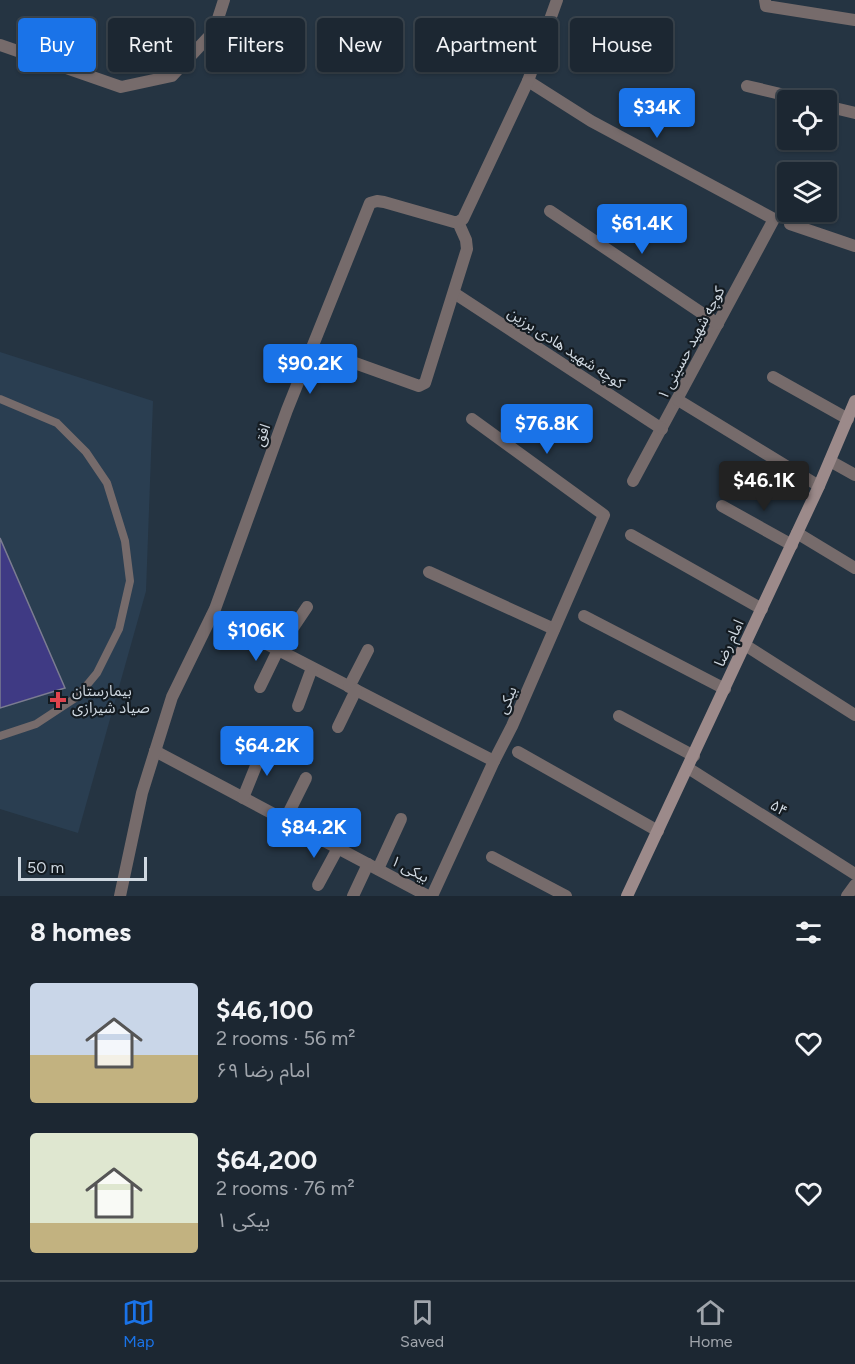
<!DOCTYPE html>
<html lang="en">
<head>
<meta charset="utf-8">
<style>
  :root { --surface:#1c2732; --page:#29333e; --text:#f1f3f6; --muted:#a0a5ac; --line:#3a444d; --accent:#1a73e8 }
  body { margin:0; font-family:Figtree,"Noto Sans Arabic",sans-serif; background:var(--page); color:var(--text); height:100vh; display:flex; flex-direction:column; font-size:22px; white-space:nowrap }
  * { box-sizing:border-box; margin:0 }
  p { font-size:20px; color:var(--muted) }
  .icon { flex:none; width:33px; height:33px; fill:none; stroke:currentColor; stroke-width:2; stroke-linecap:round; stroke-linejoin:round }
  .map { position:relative; height:896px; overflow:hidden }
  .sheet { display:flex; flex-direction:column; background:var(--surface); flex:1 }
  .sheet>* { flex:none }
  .hud { position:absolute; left:18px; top:18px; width:819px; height:54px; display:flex; gap:12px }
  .buttons { position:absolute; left:777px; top:90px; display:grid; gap:12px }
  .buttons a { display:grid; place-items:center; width:60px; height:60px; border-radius:6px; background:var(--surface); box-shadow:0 2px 4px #0004,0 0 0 2px var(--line); font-size:30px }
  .scale { position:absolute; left:18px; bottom:15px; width:129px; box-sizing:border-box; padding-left:6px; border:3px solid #cfd8e1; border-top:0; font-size:16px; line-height:21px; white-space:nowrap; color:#cfd8e1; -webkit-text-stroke:4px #141b21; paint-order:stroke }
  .price { position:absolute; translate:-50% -51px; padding:0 14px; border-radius:6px; background:var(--accent); color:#fff; font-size:20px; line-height:39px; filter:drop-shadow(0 2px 3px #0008) }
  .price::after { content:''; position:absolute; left:50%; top:36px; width:18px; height:14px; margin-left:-9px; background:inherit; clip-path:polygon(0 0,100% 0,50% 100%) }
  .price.active { background:#222; color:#fff }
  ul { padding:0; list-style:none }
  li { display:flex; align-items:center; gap:18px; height:150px; padding:0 30px }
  li span { display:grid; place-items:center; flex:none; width:168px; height:120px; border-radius:6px; color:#555 }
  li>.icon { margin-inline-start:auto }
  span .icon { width:72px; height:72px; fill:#fffc; stroke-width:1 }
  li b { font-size:26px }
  h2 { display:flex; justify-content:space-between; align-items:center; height:72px; padding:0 30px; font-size:26px }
  .pill { padding:0 21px; border-radius:6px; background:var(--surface); box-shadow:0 2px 4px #0004,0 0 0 2px var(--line); font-size:21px; line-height:54px }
  .pill.active { background:var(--accent); color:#fff }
  .tabs { display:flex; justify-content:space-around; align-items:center; height:84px; border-top:2px solid var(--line); background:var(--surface); font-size:16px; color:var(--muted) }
  .tabs a { display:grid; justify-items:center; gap:3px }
  .tabs .active { color:var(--accent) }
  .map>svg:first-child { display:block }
  .built { fill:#2a3e51 }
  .building { fill:#3f3a84; stroke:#7b7c91; stroke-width:1.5 }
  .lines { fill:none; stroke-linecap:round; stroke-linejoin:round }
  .service { stroke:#766b6b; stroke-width:8 }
  .minor { stroke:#766b6b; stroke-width:12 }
  .secondary { stroke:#9c8a8a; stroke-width:12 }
  .health-dot { fill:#e0444e; stroke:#141b21; stroke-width:2 }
  .labels { text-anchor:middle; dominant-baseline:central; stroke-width:4.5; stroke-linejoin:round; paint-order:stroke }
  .street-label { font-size:15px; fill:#cfd8e1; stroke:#141b21 }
  .poi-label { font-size:15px; fill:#cfd8e1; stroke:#141b21; text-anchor:start }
</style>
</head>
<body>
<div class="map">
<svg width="855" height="896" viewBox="0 0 855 896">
  <rect width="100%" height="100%" fill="#253442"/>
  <path class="built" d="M0 352 153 401 146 591 78 833 0 809Z"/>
  <path class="building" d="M0 538 65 688 0 708Z"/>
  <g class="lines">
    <path class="service" d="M0 399 57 423 86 452 107 483 125 541 130 581 119 629 97 673 77 697 36 724 0 736"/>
    <g class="minor">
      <path d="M765 0 766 6 855 20"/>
      <path d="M0 45 121 87 172 76 214 31 224 0"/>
      <path d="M528 81 591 121 774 219 633 481"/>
      <path d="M747 86 806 100"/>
      <path d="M826 106 855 113"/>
      <path d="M550 211 718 324"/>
      <path d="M790 224 855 246"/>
      <path d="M454 293 662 429"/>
      <path d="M313 348 419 386 425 383 467 249 466 240 458 222"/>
      <path d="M773 377 848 419"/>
      <path d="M678 400 819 486"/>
      <path d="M830 461 855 475"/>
      <path d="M722 506 792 545"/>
      <path d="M797 533 855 568"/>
      <path d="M631 535 762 609"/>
      <path d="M429 572 554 629"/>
      <path d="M212 616 494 761"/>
      <path d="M584 616 725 689"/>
      <path d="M745 645 855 715"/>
      <path d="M260 687 278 650 307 607"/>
      <path d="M349 687 368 650"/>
      <path d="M298 706 312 668"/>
      <path d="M619 716 694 756"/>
      <path d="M338 727 356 690"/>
      <path d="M155 751 428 896"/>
      <path d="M518 752 658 831"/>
      <path d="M688 768 855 874"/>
      <path d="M243 798 264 746"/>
      <path d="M285 820 306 778"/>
      <path d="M492 857 566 896"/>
      <path d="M378 869 401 819"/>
      <path d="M318 885 338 848"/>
      <path d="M120 896 142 793 172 697 215 609 287 410 370 203 377 201 384 202 454 222H458L463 219 528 81 557 0"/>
      <path d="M353 896 368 864"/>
      <path d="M432 896 494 761 512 726 604 515 472 419"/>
      <path d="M847 896 855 885"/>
    </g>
    <path class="secondary" d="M627 896 819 486 855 401"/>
  </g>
  <path class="health-dot" d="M55 691h6v6h6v6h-6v6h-6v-6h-6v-6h6z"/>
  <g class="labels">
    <g class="street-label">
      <text transform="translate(691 343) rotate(-62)">کوچه شهید حسینی ۱</text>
      <text transform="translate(566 348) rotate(33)">کوچه شهید هادی برزین</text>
      <text transform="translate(262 435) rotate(-70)">افق</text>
      <text transform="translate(729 643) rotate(-65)">امام رضا</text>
      <text transform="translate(507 700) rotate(-67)">بیکی</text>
      <text transform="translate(779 808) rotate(32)">۵۴</text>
      <text transform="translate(410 869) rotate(28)">۱ بیکی</text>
    </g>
    <g class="poi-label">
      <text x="72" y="691">بیمارستان<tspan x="72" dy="17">صیاد شیرازی</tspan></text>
    </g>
  </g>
</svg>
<div class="buttons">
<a><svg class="icon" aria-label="locate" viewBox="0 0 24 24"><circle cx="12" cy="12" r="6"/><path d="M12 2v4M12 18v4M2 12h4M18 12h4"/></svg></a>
<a><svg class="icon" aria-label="layers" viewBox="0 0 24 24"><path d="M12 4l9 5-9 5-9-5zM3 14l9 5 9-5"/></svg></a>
</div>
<div class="scale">50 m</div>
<b class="price" style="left:657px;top:139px">$34K</b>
<b class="price" style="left:642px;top:255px">$61.4K</b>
<b class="price" style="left:310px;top:395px">$90.2K</b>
<b class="price" style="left:547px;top:455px">$76.8K</b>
<b class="price active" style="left:764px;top:512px">$46.1K</b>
<b class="price" style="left:256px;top:662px">$106K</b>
<b class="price" style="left:267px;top:777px">$64.2K</b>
<b class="price" style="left:314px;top:859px">$84.2K</b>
<div class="hud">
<a class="pill active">Buy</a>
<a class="pill">Rent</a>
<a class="pill">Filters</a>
<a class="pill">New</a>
<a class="pill">Apartment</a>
<a class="pill">House</a>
</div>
</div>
<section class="sheet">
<h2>8 homes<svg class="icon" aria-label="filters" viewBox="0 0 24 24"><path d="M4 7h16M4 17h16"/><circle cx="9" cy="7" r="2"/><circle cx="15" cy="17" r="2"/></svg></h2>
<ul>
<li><span style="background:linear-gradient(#c9d6e8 60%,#c2b280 0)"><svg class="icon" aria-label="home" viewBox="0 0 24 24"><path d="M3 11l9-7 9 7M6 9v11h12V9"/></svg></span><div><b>$46,100</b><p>2 rooms · 56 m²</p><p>امام رضا ۶۹</p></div><svg class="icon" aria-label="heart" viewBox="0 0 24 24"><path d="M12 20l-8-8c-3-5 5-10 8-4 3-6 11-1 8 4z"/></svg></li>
<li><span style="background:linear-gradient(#dfe7d0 75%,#c2b280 0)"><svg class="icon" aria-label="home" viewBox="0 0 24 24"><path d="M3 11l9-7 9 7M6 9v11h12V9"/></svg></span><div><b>$64,200</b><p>2 rooms · 76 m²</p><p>۱ بیکی</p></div><svg class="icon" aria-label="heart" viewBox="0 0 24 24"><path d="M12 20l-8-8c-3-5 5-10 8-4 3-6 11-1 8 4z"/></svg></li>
</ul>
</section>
<nav class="tabs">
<a class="active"><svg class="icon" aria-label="map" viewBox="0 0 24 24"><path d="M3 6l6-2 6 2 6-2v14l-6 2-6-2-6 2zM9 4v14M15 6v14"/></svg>Map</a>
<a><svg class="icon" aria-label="saved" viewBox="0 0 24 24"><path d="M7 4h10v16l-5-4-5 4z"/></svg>Saved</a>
<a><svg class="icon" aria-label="home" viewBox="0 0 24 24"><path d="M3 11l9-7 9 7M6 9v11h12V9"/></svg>Home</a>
</nav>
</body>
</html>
